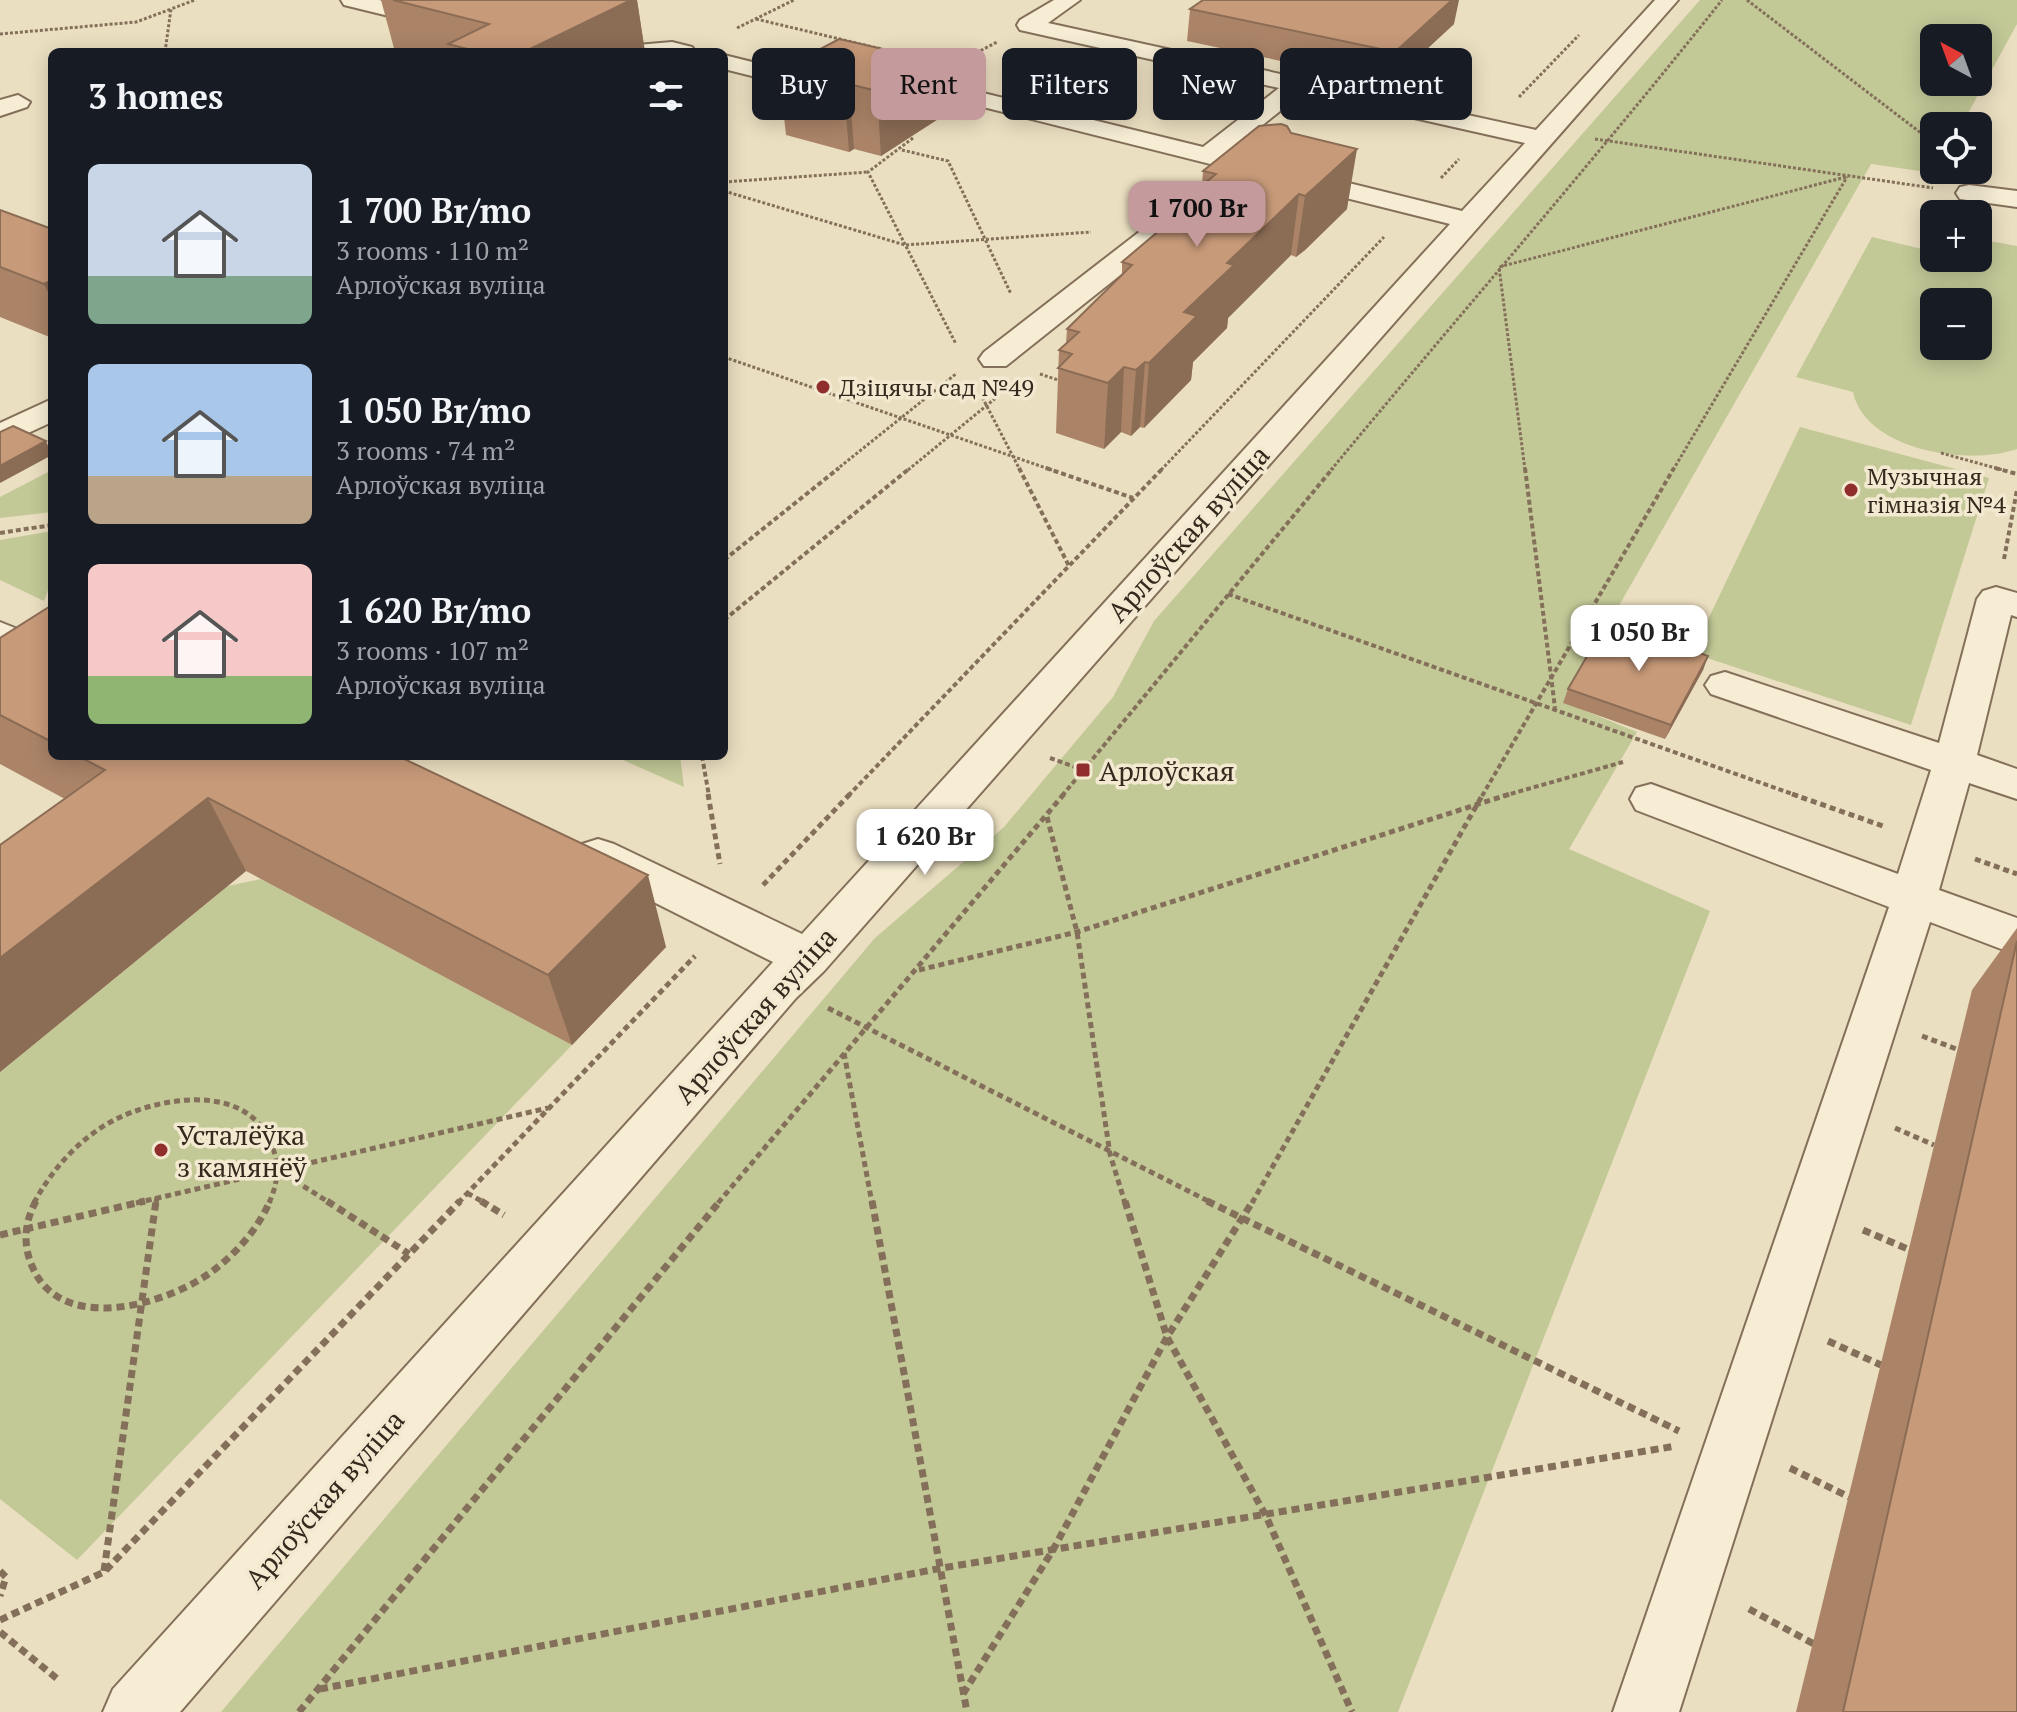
<!DOCTYPE html>
<html lang="en">
<head>
<meta charset="utf-8">
<style>
  :root { --surface:#171b24; --page:#20242c; --text:#f1f3f6; --muted:#9ea1a6; --accent:#c59a9c }
  body { margin:0; font-family:"PT Serif",serif; background:var(--page); color:var(--text); height:100vh; display:flex; flex-direction:column; font-size:30px; white-space:nowrap }
  * { box-sizing:border-box; margin:0 }
  p { font-size:26px; color:var(--muted) }
  .icon { flex:none; width:44px; height:44px; fill:none; stroke:currentColor; stroke-width:2; stroke-linecap:round; stroke-linejoin:round }
  .map { position:relative; flex:1; overflow:hidden }
  .sheet { position:absolute; left:48px; top:48px; width:680px; height:712px; display:flex; flex-direction:column; background:var(--surface); border-radius:12px; box-shadow:0 4px 20px #0003 }
  .sheet>* { flex:none }
  .banner { position:absolute; left:752px; top:48px; width:760px; height:72px; display:flex; gap:16px }
  .needle { width:52px; rotate:319deg }
  .buttons { position:absolute; left:1920px; top:24px; display:grid; gap:16px }
  .buttons a { display:grid; place-items:center; width:72px; height:72px; border-radius:12px; background:var(--surface); box-shadow:0 4px 20px #0003; font-size:40px }
  .price { position:absolute; translate:-50% -68px; padding:0 18px; border-radius:16px; background:#fff; color:#222; font-size:26px; line-height:52px; filter:drop-shadow(0 2px 4px #0008) }
  .price::after { content:''; position:absolute; left:50%; top:48px; width:24px; height:18px; margin-left:-12px; background:inherit; clip-path:polygon(0 0,100% 0,50% 100%) }
  .price.active { background:var(--accent); color:#111 }
  ul { padding:0; list-style:none }
  li { display:flex; align-items:center; gap:24px; height:200px; padding:0 40px }
  li span { display:grid; place-items:center; flex:none; width:224px; height:160px; border-radius:12px; color:#555 }
  li>.icon { margin-inline-start:auto }
  span .icon { width:96px; height:96px; fill:#fffc; stroke-width:1 }
  li b { font-size:34px }
  h2 { display:flex; justify-content:space-between; align-items:center; height:96px; padding:0 40px; font-size:34px }
  .tag { padding:0 28px; border-radius:12px; background:var(--surface); box-shadow:0 4px 20px #0003; font-size:28px; line-height:72px }
  .tag.active { background:var(--accent); color:#111 }
  .map>svg:first-child { display:block }
  .green { fill:#c2c896; fill-rule:evenodd }
  .lines { fill:none; stroke-linecap:round; stroke-linejoin:round }
  .minor-casing { stroke:#84705a; stroke-width:4 }
  .path-far3 { stroke:#84705a; stroke-width:3; stroke-dasharray:3 2; stroke-linecap:butt }
  .path-far2 { stroke:#84705a; stroke-width:4; stroke-dasharray:5 3; stroke-linecap:butt }
  .path-far1 { stroke:#84705a; stroke-width:5; stroke-dasharray:6 4; stroke-linecap:butt }
  .path { stroke:#84705a; stroke-width:7; stroke-dasharray:8 5; stroke-linecap:butt }
  .minor { fill:#f6edd4; fill-rule:evenodd }
  .wall { fill:#ab8468 }
  .shaded-wall { fill:#8b6c55 }
  .building { fill:#c79a79; stroke:#8b6c55; stroke-width:2 }
  .poi-dot { fill:#8f2e2d; stroke:#f3e9d1; stroke-width:3 }
  .labels { text-anchor:middle; dominant-baseline:central; stroke-width:7; stroke-linejoin:round; paint-order:stroke }
  .far-poi-label { font-size:24px; fill:#34291d; stroke:#f3e9d1; text-anchor:start }
  .street-label { font-size:28px; fill:#34291d; stroke:#f3e9d1 }
  .poi-label { font-size:28px; fill:#34291d; stroke:#f3e9d1; text-anchor:start }
</style>
</head>
<body>
<div class="map">
<svg width="2017" height="1712" viewBox="0 0 2017 1712">
  <rect width="100%" height="100%" fill="#ebdfc1"/>
  <g class="green">
    <path d="M1700 0H2017V24L1961 126H1934V173L1871 164 1564 702 1637 732 1569 849 1710 911 1398 1712H221L875 938 1004 827 1113 697 1154 621ZM1934 38H1978V82H1934Z"/>
    <path d="M1872 237 1922 249 1934 243V258H1978V239L2017 246V449C1969 466 1866 451 1853 392L1796 377ZM1978 302V346H1934V302Z"/>
    <path d="M1800 427 1989 478 1911 725 1692 653Z"/>
    <path d="M52 470V512L0 518V497Z"/>
    <path d="M52 531V579L44 601 0 580V540Z"/>
    <path d="M614 756H680L684 787Z"/>
    <path d="M261 879 572 1045 77 1560 0 1499V1072L228 886Z"/>
  </g>
  <g class="lines">
    <defs>
      <g id="minor">
        <path d="M341 0H379L450 17 453 22 442 29 344 5Z"/>
        <path d="M1054 0H1080L1048 23 1536 130 1655 0H1678L824 971 796 998 180 1712H103L113 1689 773 962 582 866 576 855 582 844 598 839 614 844 802 934 1450 224 975 105 890 110 724 69V55L890 96 975 91 1203 147 1279 88 1020 30 1017 25 1020 20ZM1303 93 1525 143 1462 211 1227 153Z"/>
        <path d="M672 42 692 47 696 52H625L637 45Z"/>
        <path d="M18 95 30 102 27 107 0 116V100Z"/>
        <path d="M1969 185 2017 191V207L1960 199 1956 193 1960 187Z"/>
        <path d="M1207 198 1217 200 1221 206 1191 233 1163 241 1006 366H984L979 359 984 352 1143 229 1171 221 1197 200Z"/>
        <path d="M52 399V422L0 446V423Z"/>
        <path d="M1996 587 2017 593V617L2011 615 1977 755 2017 769V799L1969 783 1939 890 2017 918V955L1930 922 1679 1712H1613L1889 907 1636 810 1630 799 1636 788 1651 784 1898 874 1931 770 1711 694 1705 685 1711 676 1725 672 1939 743 1977 599 1983 591Z"/>
        <path d="M0 622 30 634H52V658H24L0 649Z"/>
      </g>
    </defs>
    <use href="#minor" class="minor-casing"/>
    <g class="path-far3">
      <path d="M1747 0 1934 143"/>
      <path d="M756 19 894 52"/>
      <path d="M737 28 794 0"/>
      <path d="M0 34 136 22 171 9"/>
      <path d="M165 52 171 9 195 0"/>
      <path d="M963 60 997 42"/>
      <path d="M1519 97 1579 35"/>
      <path d="M913 138 868 172 956 344"/>
      <path d="M1595 139 1933 188"/>
      <path d="M902 150 948 161 1011 294"/>
      <path d="M1441 178 1459 159"/>
      <path d="M724 182 868 172"/>
      <path d="M724 191 905 245 1091 232"/>
      <path d="M724 357 1052 470"/>
      <path d="M1040 374 1061 381"/>
      <path d="M980 393 1020 470"/>
      <path d="M1941 453 2003 470"/>
      <path d="M836 470 957 373"/>
      <path d="M908 470 997 397"/>
      <path d="M1161 470 1384 237"/>
      <path d="M1331 470C1461 313 1595 160 1722 0"/>
      <path d="M1525 470 1499 267 1846 177"/>
      <path d="M1673 470 1847 177"/>
    </g>
    <g class="path-far2">
      <path d="M1019 468 1069 566"/>
      <path d="M1046 468 1133 498"/>
      <path d="M1525 468 1555 708"/>
      <path d="M1995 468 2017 474"/>
      <path d="M0 533 52 525"/>
      <path d="M2004 559 2017 490"/>
      <path d="M724 560 839 468"/>
      <path d="M1228 594 1798 796"/>
      <path d="M724 620 910 468"/>
      <path d="M702 756 709 796"/>
      <path d="M1050 758 1083 770"/>
      <path d="M848 796 1163 468"/>
      <path d="M1062 796 1333 468"/>
      <path d="M1482 796 1674 468"/>
      <path d="M1503 796 1623 762"/>
    </g>
    <g class="path-far1">
      <path d="M708 794 720 864"/>
      <path d="M1792 794 1883 826"/>
      <path d="M1047 817 1077 932 1110 1154 1125 1203"/>
      <path d="M1975 859 2017 874"/>
      <path d="M763 885 850 794"/>
      <path d="M919 970 1077 932 1510 794"/>
      <path d="M828 1008 1212 1203"/>
      <path d="M1922 1036 1959 1050"/>
      <path d="M844 1053 872 1203"/>
      <path d="M1895 1128 1934 1145"/>
      <path d="M278 1170 330 1203"/>
      <path d="M467 1193 485 1203"/>
      <path d="M34 1203C52 1169 80 1138 114 1120 160 1097 242 1083 269 1139 280 1161 279 1181 269 1203"/>
      <path d="M136 1203 548 1108"/>
      <path d="M156 1203 157 1197"/>
      <path d="M458 1203 695 956"/>
      <path d="M718 1203 1064 794"/>
      <path d="M1252 1203 1483 794"/>
    </g>
    <g class="path">
      <path d="M36 1201C24 1223 23 1245 32 1266 60 1334 161 1306 207 1275 233 1257 257 1231 270 1201"/>
      <path d="M327 1201 409 1254"/>
      <path d="M481 1201 504 1215"/>
      <path d="M872 1201 967 1712"/>
      <path d="M1125 1201 1167 1337 1266 1516 1352 1712"/>
      <path d="M1207 1201 1679 1431"/>
      <path d="M1863 1230 1910 1250"/>
      <path d="M0 1235 145 1201"/>
      <path d="M1828 1341 1881 1365"/>
      <path d="M1790 1468 1849 1497"/>
      <path d="M0 1571 6 1577 0 1596"/>
      <path d="M104 1571 156 1201"/>
      <path d="M1749 1609 1814 1644"/>
      <path d="M0 1620 104 1572 460 1201"/>
      <path d="M0 1632 60 1681"/>
      <path d="M320 1689 942 1568 1676 1446"/>
      <path d="M963 1694 1053 1550 1167 1337 1253 1201"/>
      <path d="M299 1712 720 1201"/>
    </g>
    <use href="#minor" class="minor"/>
  </g>
  <g class="wall">
    <path d="M381 0H637L645 52H395Z"/>
    <path d="M1190 9 1454 24 1389 84 1187 41Z"/>
    <path d="M839 39 949 112 881 156 854 149 849 152 786 135 779 71Z"/>
    <path d="M1291 133 1347 209 1305 250 1296 257 1291 255 1228 318 1227 328 1193 362 1191 380 1144 428 1140 427 1131 436 1121 432 1104 449 1056 433 1059 350 1066 343 1067 329 1122 275V262L1178 216V205L1202 185 1203 171Z"/>
    <path d="M0 210 52 229V338L0 317Z"/>
    <path d="M52 605V756H398L666 947 572 1045 246 871 0 1072V845L65 799 0 764V638Z"/>
    <path d="M1708 656 1703 670 1665 739 1563 703 1568 689Z"/>
    <path d="M2017 928V1712H1796L1972 990Z"/>
  </g>
  <g class="shaded-wall">
    <path d="M631 0H637L645 52H524Z"/>
    <path d="M1452 0H1459L1454 24 1389 84 1395 52Z"/>
    <path d="M947 49 949 112 881 156 877 91Z"/>
    <path d="M849 84 854 149 849 152 844 88Z"/>
    <path d="M1357 149 1347 209 1305 250 1296 257 1305 196Z"/>
    <path d="M1299 194 1291 255 1228 318 1227 328 1193 362 1191 380 1144 428 1149 363 1184 312 1227 263Z"/>
    <path d="M52 280V301L44 284Z"/>
    <path d="M1145 362 1140 427 1131 436 1136 370Z"/>
    <path d="M1124 367 1121 432 1104 449 1108 383Z"/>
    <path d="M46 441 52 455 0 483V466Z"/>
    <path d="M1708 656 1703 670 1665 739 1671 725Z"/>
    <path d="M208 798 246 871 0 1072V958Z"/>
    <path d="M648 875 666 947 572 1045 548 975Z"/>
  </g>
  <g class="building">
    <path d="M393 0H631L524 52H479L448 44 489 24Z"/>
    <path d="M1203 0H1452L1395 52 1190 9Z"/>
    <path d="M839 39 887 50 947 49 877 91 849 84 844 88 779 71Z"/>
    <path d="M1281 124 1287 126 1291 133 1357 149 1313 189 1305 196 1299 194 1227 263 1234 265 1184 312 1197 316 1149 363 1145 362 1136 370 1124 367 1108 383 1058 368 1072 354 1059 350 1079 332 1067 329 1132 265 1122 262 1187 207 1178 205 1216 174 1203 171 1259 126Z"/>
    <path d="M0 210 52 229V280L44 284 0 267Z"/>
    <path d="M13 426 46 441 0 466V432Z"/>
    <path d="M52 605V742L0 715V638Z"/>
    <path d="M1608 620 1708 656 1671 725 1568 689Z"/>
    <path d="M78 756H398L648 875 548 975 208 798 0 958V845L105 770Z"/>
    <path d="M2017 941V1712H1843Z"/>
  </g>
  <g class="poi-dot">
    <circle cx="823" cy="387" r="8"/>
    <circle cx="1851" cy="490" r="8"/>
    <rect x="1075" y="762" width="16" height="16" rx="4"/>
    <circle cx="161" cy="1150" r="8"/>
  </g>
  <g class="labels">
    <g class="far-poi-label">
      <text x="839" y="387">Дзіцячы сад №49</text>
      <text x="1867" y="476">Музычная<tspan x="1867" dy="28">гімназія №4</tspan></text>
    </g>
    <g class="street-label">
      <text transform="translate(1188 533) rotate(-48)">Арлоўская вуліца</text>
      <text transform="translate(755 1015) rotate(-48)">Арлоўская вуліца</text>
      <text transform="translate(324 1499) rotate(-49)">Арлоўская вуліца</text>
    </g>
    <g class="poi-label">
      <text x="1099" y="770">Арлоўская</text>
      <text x="177" y="1134">Усталёўка<tspan x="177" dy="32">з камянёў</tspan></text>
    </g>
  </g>
</svg>
<div class="buttons">
<a><svg class="needle" viewBox="-14 -14 28 28"><path d="M0-13l5 13h-10z" fill="#e53935"/><path d="M0 13l5-13h-10z" fill="#9ea1a6"/></svg></a>
<a><svg class="icon" aria-label="locate" viewBox="0 0 24 24"><circle cx="12" cy="12" r="6"/><path d="M12 2v4M12 18v4M2 12h4M18 12h4"/></svg></a>
<a>+</a>
<a>−</a>
</div>
<b class="price active" style="left:1197px;top:249px">1 700 Br</b>
<b class="price" style="left:1639px;top:673px">1 050 Br</b>
<b class="price" style="left:925px;top:877px">1 620 Br</b>
<div class="banner">
<a class="tag">Buy</a>
<a class="tag active">Rent</a>
<a class="tag">Filters</a>
<a class="tag">New</a>
<a class="tag">Apartment</a>
</div>
<section class="sheet">
<h2>3 homes<svg class="icon" aria-label="filters" viewBox="0 0 24 24"><path d="M4 7h16M4 17h16"/><circle cx="9" cy="7" r="2"/><circle cx="15" cy="17" r="2"/></svg></h2>
<ul>
<li><span style="background:linear-gradient(#c9d6e8 70%,#7fa58c 0)"><svg class="icon" aria-label="home" viewBox="0 0 24 24"><path d="M3 11l9-7 9 7M6 9v11h12V9"/></svg></span><div><b>1 700 Br/mo</b><p>3 rooms · 110 m²</p><p>Арлоўская вуліца</p></div></li>
<li><span style="background:linear-gradient(#a9c7e8 70%,#b9a48a 0)"><svg class="icon" aria-label="home" viewBox="0 0 24 24"><path d="M3 11l9-7 9 7M6 9v11h12V9"/></svg></span><div><b>1 050 Br/mo</b><p>3 rooms · 74 m²</p><p>Арлоўская вуліца</p></div></li>
<li><span style="background:linear-gradient(#f6c9c9 70%,#8fb573 0)"><svg class="icon" aria-label="home" viewBox="0 0 24 24"><path d="M3 11l9-7 9 7M6 9v11h12V9"/></svg></span><div><b>1 620 Br/mo</b><p>3 rooms · 107 m²</p><p>Арлоўская вуліца</p></div></li>
</ul>
</section>
</div>
</body>
</html>
